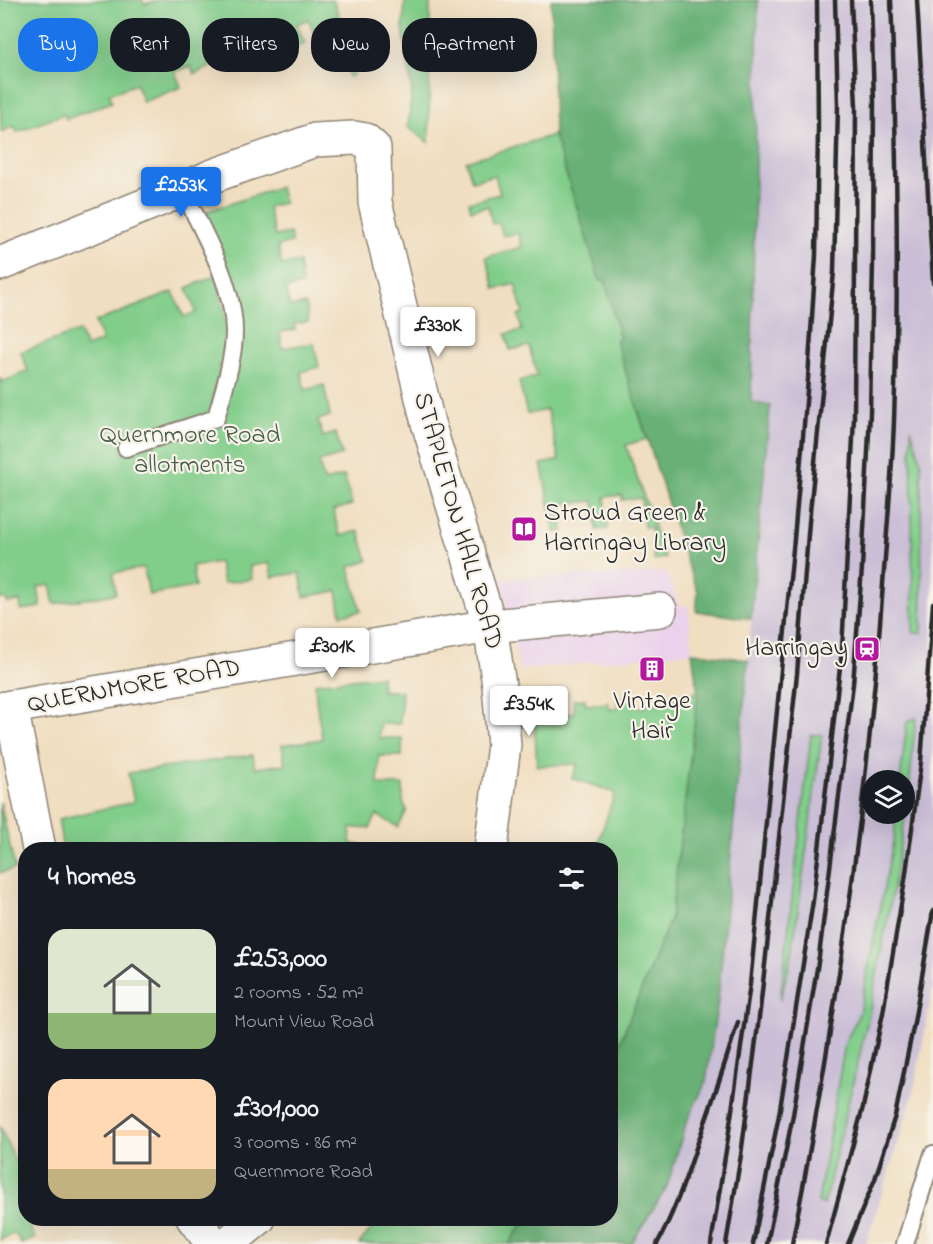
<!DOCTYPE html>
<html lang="en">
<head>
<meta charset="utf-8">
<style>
  :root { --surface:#171b24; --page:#242831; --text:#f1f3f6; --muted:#9ea1a6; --accent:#1a73e8 }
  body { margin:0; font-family:"Indie Flower",sans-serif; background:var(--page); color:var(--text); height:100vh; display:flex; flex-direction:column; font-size:22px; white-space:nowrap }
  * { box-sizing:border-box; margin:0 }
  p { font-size:20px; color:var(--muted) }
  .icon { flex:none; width:33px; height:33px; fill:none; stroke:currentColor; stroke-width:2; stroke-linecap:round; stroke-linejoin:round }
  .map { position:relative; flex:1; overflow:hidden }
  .sheet { position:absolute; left:18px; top:842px; width:600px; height:384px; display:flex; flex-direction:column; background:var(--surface); border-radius:24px; box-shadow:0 6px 24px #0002 }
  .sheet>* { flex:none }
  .top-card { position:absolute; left:18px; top:18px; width:600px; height:54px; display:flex; gap:12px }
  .fabs { position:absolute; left:861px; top:770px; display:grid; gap:12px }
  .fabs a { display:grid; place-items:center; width:54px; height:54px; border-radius:50%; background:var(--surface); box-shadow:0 6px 24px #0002; font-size:30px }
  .price { position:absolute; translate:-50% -51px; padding:0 14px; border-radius:6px; background:#fff; color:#222; font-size:20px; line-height:39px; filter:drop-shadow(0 2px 3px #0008) }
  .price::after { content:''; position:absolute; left:50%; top:36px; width:18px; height:14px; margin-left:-9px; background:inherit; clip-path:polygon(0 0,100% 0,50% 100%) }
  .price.selected { background:var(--accent); color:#fff }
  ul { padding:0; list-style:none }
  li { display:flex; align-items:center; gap:18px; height:150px; padding:0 30px }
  li span { display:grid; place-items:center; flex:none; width:168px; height:120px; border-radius:18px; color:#555 }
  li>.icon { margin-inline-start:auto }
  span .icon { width:72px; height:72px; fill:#fffc; stroke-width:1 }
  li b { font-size:26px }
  h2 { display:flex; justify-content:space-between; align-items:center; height:72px; padding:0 30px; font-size:26px }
  .pill { padding:0 21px; border-radius:24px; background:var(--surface); box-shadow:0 6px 24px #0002; font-size:21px; line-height:54px }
  .pill.selected { background:var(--accent); color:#fff }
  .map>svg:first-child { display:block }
  .built { fill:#ead1ec }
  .industrial { fill:#cabfd6; fill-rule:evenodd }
  .green { fill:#81cd8a; stroke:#567c5a; stroke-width:1.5 }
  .forest { fill:#68b076; stroke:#4a6e50; stroke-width:1.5 }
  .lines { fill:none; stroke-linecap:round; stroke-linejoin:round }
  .service-casing { stroke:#8e8476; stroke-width:20 }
  .minor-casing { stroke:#8e8476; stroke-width:36 }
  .service { stroke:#fff; stroke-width:16 }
  .minor { stroke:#fff; stroke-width:33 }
  .rail { stroke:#2b2b2b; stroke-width:4.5 }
  .labels { text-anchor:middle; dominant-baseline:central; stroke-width:4.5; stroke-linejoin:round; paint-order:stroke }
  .park-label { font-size:26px; fill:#455c48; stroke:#f7f3e8 }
  .poi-label { font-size:26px; fill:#2b2b2b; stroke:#f7f3e8; text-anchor:start }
  .street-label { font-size:26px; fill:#2b2b2b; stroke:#f7f3e8 }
</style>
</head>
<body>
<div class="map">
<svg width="933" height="1244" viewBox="0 0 933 1244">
  <rect width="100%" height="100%" fill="#f7f3e8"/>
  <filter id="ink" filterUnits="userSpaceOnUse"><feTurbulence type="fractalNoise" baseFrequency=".0167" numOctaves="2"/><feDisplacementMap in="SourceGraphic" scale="12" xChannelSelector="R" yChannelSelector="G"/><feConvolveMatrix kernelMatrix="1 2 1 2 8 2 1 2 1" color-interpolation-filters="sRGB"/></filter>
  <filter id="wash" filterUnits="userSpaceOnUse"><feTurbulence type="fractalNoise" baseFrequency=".008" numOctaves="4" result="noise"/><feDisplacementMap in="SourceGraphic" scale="24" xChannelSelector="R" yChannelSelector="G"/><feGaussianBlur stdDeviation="1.35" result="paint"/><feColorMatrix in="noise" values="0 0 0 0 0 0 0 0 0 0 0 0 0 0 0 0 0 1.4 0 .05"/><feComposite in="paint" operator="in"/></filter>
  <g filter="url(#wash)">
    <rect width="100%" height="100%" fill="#f0dec0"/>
    <path class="built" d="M666 572 680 607 688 605 692 652 520 670 501 579Z"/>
    <path class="industrial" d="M758 0H933V988L913 1095 866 1244H631L667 1187 686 1123 706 1082 718 1000 770 407 751 403ZM872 780H904V813H872Z"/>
    <g class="green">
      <path d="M0 0H143L144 4 160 0H333L353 50 354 75 349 77 331 33 316 39 308 19 297 24 305 44 284 52 272 22 242 35 240 30 231 34 244 68 233 72 225 53 208 59 211 67 194 74 191 66 175 72 181 87 143 102 136 84 109 94 112 102 66 119 64 114 17 132 14 126 1 132Z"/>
      <path d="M405 0H430L429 143 408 127 412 91 403 28Z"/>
      <path d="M554 135 600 280H605L620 339 616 341 647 439 626 445 665 558 654 560 651 527H644L641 498 622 500V495L605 497 608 529 597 530 594 501 560 504 563 532H555L541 464 559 460 558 455 547 410 527 414 519 381 537 376 529 346 510 350 506 334 522 330 518 315 523 313 515 284 495 289 486 257 522 247 518 233 503 236 499 223 492 224 488 206 471 210 469 202 500 194 495 175 472 181 466 161Z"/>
      <path d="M280 187 284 203 268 207 275 236 290 233 292 243 278 246 282 265 299 262 302 285 286 289 290 307 306 304 308 322 294 324 295 330 280 332 282 348 314 343 319 367 301 372 305 390 324 385 330 416 318 420 323 437 336 433 342 455 319 462 324 481 344 476 352 505 333 510 340 536 359 531 368 561 349 567 361 611 341 615 337 591 304 597 300 573 272 577 269 563 250 566 252 579 223 583 219 562 192 566 195 587 149 595 144 568 113 573 116 594 54 604 50 585 38 587 41 607 21 610 20 601 7 603 6 598 0 599V377L2 382 28 371 21 352 79 331 86 347 102 341 95 322 173 292 184 317 196 312 187 288 217 275 229 335 219 367 233 362 238 352 242 321 238 303 205 212Z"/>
      <path d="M911 428 921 462 922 633H913Z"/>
      <path d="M381 676 382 691H402L400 724H380L379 738H402V756H379L378 785H403V802L407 810 398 827 377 815 370 828H351L350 843 375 849H63L58 819 134 802 128 773 253 755 255 768 285 764 282 745 322 739 316 700 315 683Z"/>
      <path d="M695 692 698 694 671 917 611 1064 610 849H596L615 793 572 778 578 764 537 766 534 717 574 713 573 700 585 699 586 705 608 703 609 709 618 708 617 698 632 696 633 700H636L637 708 645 707V704L668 702V696Z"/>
      <path d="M916 718 908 800 890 905 869 1015 824 1205 818 1202 845 1043 859 1014 894 837 896 813H904V780H900L907 722Z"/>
      <path d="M811 735H822L792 954 780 1001Z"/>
      <path d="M0 802 15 869 0 873Z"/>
      <path d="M0 1126 16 1163 25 1159 26 1218H49L30 1228 35 1238 21 1244 15 1233 0 1240Z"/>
      <path d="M380 1218H526L509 1244H359Z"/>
    </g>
    <g class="forest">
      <path d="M551 0H758L751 402 770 406 751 619 696 611 698 592 686 560 616 341 620 339 605 280 600 281 554 135Z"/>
      <path d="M692 652 748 660 718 1000 706 1082 686 1123 667 1187 631 1244H509L526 1218H610L611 1064 671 917 698 694Z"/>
    </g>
  </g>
  <g filter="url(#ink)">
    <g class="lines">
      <defs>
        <g id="service">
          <path d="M126 448 216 418C223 392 234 360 234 332 234 283 203 233 183 190"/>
          <path d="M905 1244 933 1154"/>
        </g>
        <g id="minor">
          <path d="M0 264 183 190 210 177 315 140 354 138 365 140 374 148 375 202 428 423 490 626 499 685 504 745 491 849"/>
          <path d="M11 707 39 849"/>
          <path d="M0 709 490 626 660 610"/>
          <path d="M193 1218 213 1244"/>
          <path d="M227 1244 259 1218"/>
        </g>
      </defs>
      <use href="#service" class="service-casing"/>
      <use href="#minor" class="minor-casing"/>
      <use href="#service" class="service"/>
      <use href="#minor" class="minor"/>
      <g class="rail">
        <path d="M917 0 933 283"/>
        <path d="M657 1244C674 1213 686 1179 697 1145 712 1104 725 1063 738 1022"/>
        <path d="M711 1244 728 1138 750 984 794 539 808 379 816 255 818 129 817 0"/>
        <path d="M726 1244 741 1155 760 1010 797 674 809 522 834 272 838 106 835 0"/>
        <path d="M753 1244 779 1115 813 901 842 650 854 418 856 107 851 0"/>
        <path d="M767 1244 793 1115 819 956 853 684 862 568 870 413 873 261 874 103 871 0"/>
        <path d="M792 1244C835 1025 867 807 883 584 887 530 892 476 894 421 899 281 897 140 891 0"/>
        <path d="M826 1244 863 1107 883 1013 905 880 921 762 933 603"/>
        <path d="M848 1244 875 1179 895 1116 914 1023 933 911"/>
      </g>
    </g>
  </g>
  <defs>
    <symbol id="library-square" viewBox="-11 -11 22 22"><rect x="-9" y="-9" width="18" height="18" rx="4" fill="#b5179e" stroke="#f7f3e8"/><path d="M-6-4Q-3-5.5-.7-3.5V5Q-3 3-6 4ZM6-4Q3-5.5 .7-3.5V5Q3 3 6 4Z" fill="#fff"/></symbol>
    <symbol id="station-square" viewBox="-11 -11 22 22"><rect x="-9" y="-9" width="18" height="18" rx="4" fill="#b5179e" stroke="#f7f3e8"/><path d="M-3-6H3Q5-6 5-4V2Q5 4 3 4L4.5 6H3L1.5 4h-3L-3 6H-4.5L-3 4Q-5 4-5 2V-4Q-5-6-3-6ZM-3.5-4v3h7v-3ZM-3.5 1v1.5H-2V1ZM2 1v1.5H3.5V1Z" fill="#fff"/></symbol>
    <symbol id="building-square" viewBox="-11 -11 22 22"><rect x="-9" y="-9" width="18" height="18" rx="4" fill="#b5179e" stroke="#f7f3e8"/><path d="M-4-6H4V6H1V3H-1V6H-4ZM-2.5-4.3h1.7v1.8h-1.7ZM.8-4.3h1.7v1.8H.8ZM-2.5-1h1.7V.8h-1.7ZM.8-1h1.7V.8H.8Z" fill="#fff"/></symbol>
  </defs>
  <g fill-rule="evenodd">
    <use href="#library-square" x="509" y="514" width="30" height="30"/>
    <use href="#station-square" x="852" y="634" width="30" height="30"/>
    <use href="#building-square" x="637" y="654" width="30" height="30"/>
  </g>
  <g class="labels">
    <g class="park-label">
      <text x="190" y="436">Quernmore Road<tspan x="190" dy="30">allotments</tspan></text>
    </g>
    <g class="poi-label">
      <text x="544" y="514">Stroud Green &amp;<tspan x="544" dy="30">Harringay Library</tspan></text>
      <text x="848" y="649" text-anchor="end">Harringay</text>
      <text x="652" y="702" text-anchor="middle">Vintage<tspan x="652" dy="30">Hair</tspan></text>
    </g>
    <g class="street-label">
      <text transform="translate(457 521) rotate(74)">STAPLETON HALL ROAD</text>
      <text transform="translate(134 687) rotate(-10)">QUERNMORE ROAD</text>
    </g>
  </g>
</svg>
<div class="fabs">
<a><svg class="icon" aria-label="layers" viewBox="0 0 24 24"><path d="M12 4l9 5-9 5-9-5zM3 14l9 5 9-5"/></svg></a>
</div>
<b class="price selected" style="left:181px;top:218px">£253K</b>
<b class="price" style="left:438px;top:358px">£330K</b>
<b class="price" style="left:332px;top:679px">£301K</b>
<b class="price" style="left:529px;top:737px">£354K</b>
<div class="top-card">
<a class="pill selected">Buy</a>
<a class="pill">Rent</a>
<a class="pill">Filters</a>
<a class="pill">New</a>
<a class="pill">Apartment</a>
</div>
<section class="sheet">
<h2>4 homes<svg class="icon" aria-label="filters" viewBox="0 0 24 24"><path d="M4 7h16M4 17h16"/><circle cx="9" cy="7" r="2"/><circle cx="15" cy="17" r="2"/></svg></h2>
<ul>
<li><span style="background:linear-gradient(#dfe7d0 70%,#8fb573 0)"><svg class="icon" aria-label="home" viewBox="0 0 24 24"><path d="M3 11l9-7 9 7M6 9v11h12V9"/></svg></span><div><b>£253,000</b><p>2 rooms · 52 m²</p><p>Mount View Road</p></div></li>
<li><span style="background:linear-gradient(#ffd9b3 75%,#c2b280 0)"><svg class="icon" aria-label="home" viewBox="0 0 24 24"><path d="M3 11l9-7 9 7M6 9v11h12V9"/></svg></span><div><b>£301,000</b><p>3 rooms · 86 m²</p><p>Quernmore Road</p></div></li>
</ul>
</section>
</div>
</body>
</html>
